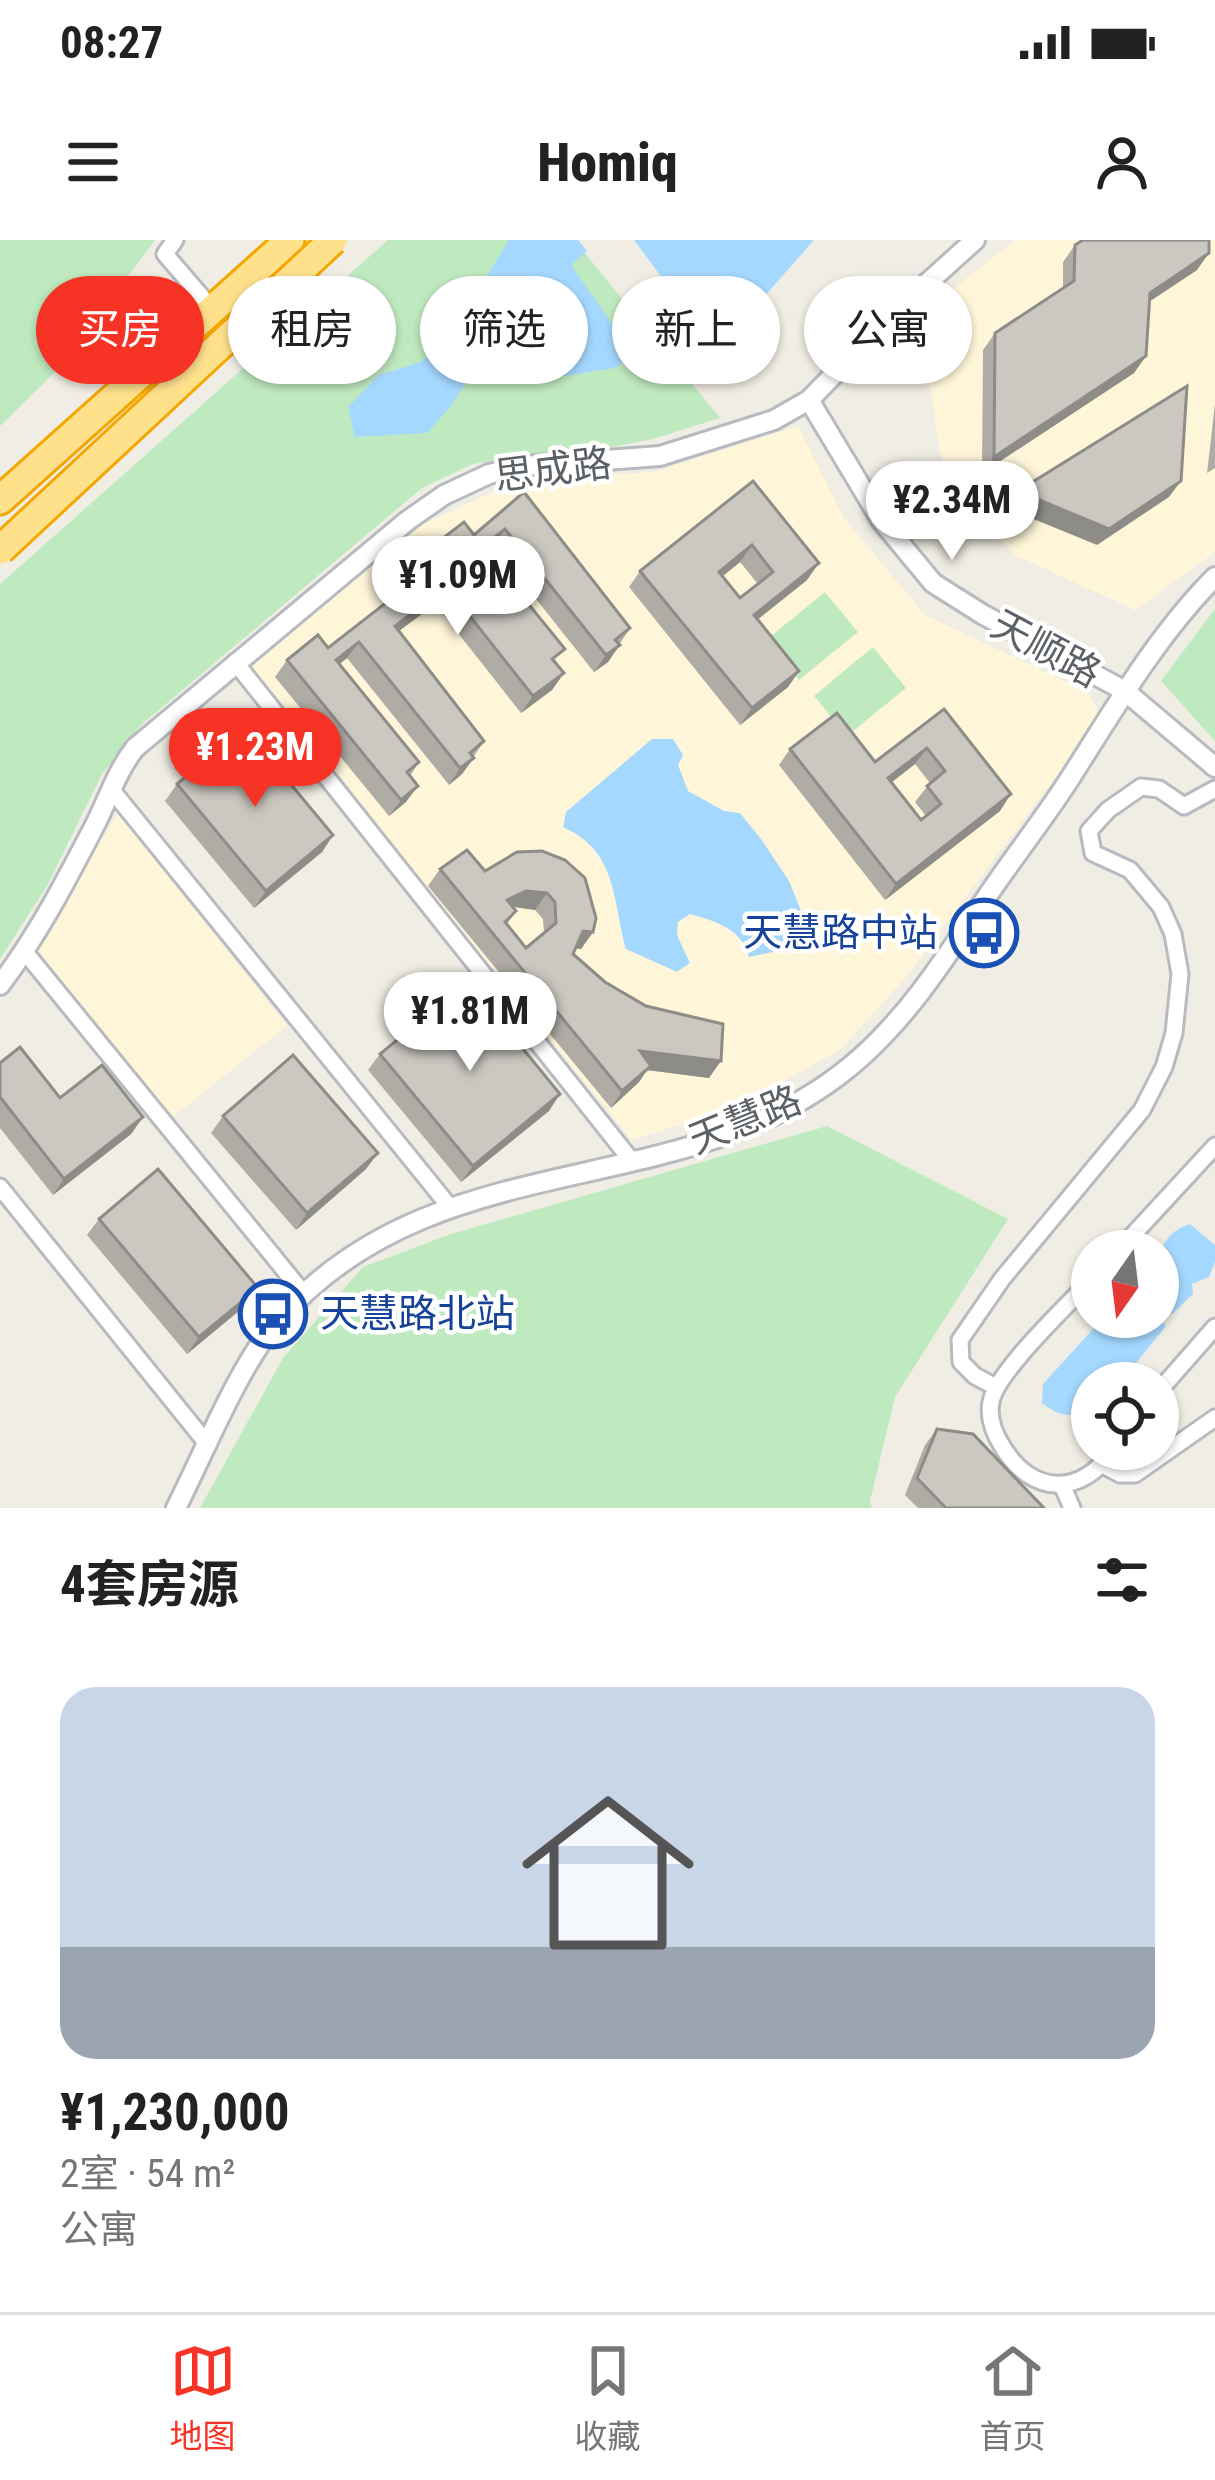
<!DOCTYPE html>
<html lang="zh">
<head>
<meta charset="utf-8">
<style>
  :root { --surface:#fff; --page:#f2f2f2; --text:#222; --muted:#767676; --line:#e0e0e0; --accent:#f63324 }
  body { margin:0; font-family:"Roboto Condensed","Noto Sans SC",sans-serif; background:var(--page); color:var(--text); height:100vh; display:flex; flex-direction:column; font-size:45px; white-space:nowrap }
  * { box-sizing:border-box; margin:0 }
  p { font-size:39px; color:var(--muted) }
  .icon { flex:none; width:66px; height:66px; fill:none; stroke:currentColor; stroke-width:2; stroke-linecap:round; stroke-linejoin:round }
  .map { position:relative; height:1268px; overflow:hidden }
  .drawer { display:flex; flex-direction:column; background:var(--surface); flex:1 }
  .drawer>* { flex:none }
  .banner { position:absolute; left:36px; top:36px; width:1143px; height:108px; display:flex; gap:24px }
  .needle { width:78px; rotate:194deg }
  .buttons { position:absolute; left:1071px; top:990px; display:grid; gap:24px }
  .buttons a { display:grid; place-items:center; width:108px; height:108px; border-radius:50%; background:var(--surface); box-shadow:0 3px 9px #0004; font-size:60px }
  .price { position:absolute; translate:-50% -102px; padding:0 27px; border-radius:42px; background:#fff; color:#222; font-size:39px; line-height:78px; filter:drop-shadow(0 3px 6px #0008) }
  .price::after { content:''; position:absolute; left:50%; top:72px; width:36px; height:27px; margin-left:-18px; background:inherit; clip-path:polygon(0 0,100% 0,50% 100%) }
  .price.selected { background:var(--accent); color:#fff }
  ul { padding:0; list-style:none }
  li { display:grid; align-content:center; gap:24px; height:636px; padding:0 60px }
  li span { display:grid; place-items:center; height:372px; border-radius:36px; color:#555 }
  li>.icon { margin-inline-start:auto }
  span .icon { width:216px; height:216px; fill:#fffc; stroke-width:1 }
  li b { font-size:51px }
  h2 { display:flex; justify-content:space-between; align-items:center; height:144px; padding:0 60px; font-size:51px }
  .chip { padding:0 42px; border-radius:54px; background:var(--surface); box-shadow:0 3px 9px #0004; font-size:42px; line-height:108px }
  .chip.selected { background:var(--accent); color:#fff }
  .status { display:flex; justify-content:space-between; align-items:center; height:84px; padding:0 60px; background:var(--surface); direction:ltr }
  .status svg { height:33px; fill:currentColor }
  header { display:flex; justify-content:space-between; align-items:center; height:156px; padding:0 60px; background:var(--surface); font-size:54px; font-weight:800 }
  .dock { display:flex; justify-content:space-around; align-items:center; height:168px; border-top:3px solid var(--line); background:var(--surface); font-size:33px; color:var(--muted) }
  .dock a { display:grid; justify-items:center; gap:6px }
  .dock .selected { color:var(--accent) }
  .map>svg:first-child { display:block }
  .commercial { fill:#fff6da }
  .green { fill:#bfe9bf }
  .water { fill:#a5d8ff }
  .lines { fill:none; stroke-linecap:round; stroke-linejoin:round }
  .minor-casing { stroke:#b7babf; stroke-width:21 }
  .tertiary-casing { stroke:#b7babf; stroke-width:24 }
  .motorway-casing { stroke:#f4a700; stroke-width:33 }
  .minor { stroke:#fff; stroke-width:15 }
  .tertiary { stroke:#fff; stroke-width:18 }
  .motorway { stroke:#ffe18c; stroke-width:27 }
  .motorway-bridge-casing { stroke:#f4a700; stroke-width:33; stroke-linecap:butt }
  .motorway-bridge { stroke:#ffe18c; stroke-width:27 }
  .wall { fill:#afaca6; fill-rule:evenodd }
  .shaded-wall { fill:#8e8c87 }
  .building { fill:#cbc8c1; stroke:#8e8c87; stroke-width:3; fill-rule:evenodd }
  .labels { text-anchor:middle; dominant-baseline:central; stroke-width:9; stroke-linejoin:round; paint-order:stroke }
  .street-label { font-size:39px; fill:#5c6166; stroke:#fff }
  .transit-label { font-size:39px; fill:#164399; stroke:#fff; text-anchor:end }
</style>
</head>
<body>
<div class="status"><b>08:27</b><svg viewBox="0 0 49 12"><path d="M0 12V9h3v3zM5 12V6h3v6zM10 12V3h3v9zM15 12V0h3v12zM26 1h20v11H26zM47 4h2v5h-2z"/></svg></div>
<header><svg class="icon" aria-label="menu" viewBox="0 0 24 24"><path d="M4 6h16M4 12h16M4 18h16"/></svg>Homiq<svg class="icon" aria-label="person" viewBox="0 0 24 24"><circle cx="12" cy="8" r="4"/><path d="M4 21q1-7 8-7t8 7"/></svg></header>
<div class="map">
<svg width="1215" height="1268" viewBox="0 0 1215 1268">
  <rect width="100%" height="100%" fill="#f0ede4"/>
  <g class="commercial">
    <path d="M1015 0H1215V312L1135 370 1015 315 944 235 919 76Z"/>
    <path d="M798 186 843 277 925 375 1087 452 1101 476 906 737 841 809 739 866 632 900 248 430 419 286 519 240 654 232Z"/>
    <path d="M118 573 287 786 171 878 35 708Z"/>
  </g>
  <g class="green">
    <path d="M0 0H155L57 130 0 186Z"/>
    <path d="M388 0H574L720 178 653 199 612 207 532 214 473 224 422 248 141 485 102 534 47 646 0 719V344Z"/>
    <path d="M825 352 858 392 799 440 766 400Z"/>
    <path d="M1215 369V501L1161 441Z"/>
    <path d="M873 407 906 448 847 496 814 456Z"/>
    <path d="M827 886 1008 979 895 1157 870 1261 872 1268H200L283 1118 363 1027 451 994Z"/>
  </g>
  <g class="water">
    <path d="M509 0H578L587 11 571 25 634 115 615 128 559 137 537 121H480L450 167 427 193 355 197 348 167 379 135 421 122 462 76Z"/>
    <path d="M634 0H814L725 101 704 94Z"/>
    <path d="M652 499H673L683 515 678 525 688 551 724 571 740 573 761 599 789 641 814 703 749 717C741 688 717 682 690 674L678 682 677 695 690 723 677 732 626 709C612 659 618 612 563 587L566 572Z"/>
    <path d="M1190 984 1215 1005V1022L1209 1037 1192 1044 1193 1054 1172 1074 1158 1061C1158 1028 1153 996 1190 984Z"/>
    <path d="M1104 1077H1158L1166 1086 1120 1143H1092V1169C1071 1178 1060 1177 1042 1163L1043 1144Z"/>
  </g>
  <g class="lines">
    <defs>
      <g id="minor">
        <path d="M175 0 165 14 207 63"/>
        <path d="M235 422 631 920"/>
        <path d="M111 549 449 966"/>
        <path d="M25 712 304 1054"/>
        <path d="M0 947 208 1205"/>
        <path d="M1118 1011 1215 906"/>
        <path d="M1092 1039C1069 1064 996 1132 991 1162 988 1177 994 1193 1002 1206 1032 1256 1081 1257 1114 1209"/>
        <path d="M996 1147 975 1136 961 1122 960 1100 1002 1039 1142 870 1164 827 1174 793 1180 734 1173 694 1161 667 1130 630 1093 613 1089 591 1108 570 1141 547 1159 549 1184 566 1215 549"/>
        <path d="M1158 1152 1215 1087"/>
        <path d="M1103 1225 1120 1234H1135L1215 1178"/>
        <path d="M1062 1245 1072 1268"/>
      </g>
      <g id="tertiary">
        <path d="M809 160 881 280 933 343 982 374 1125 451 1215 527"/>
        <path d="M0 745C38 695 67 639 96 583 109 557 117 531 135 508L407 281 444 255 489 234 524 226 660 216 774 180 809 160 893 74 975 0"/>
        <path d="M176 1268C203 1215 238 1128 275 1084 436 895 690 970 860 818 913 771 949 712 988 655 1014 617 1042 581 1067 543 1112 473 1156 396 1215 337"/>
      </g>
      <path id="motorway" d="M0 260 290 0"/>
    </defs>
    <use href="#minor" class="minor-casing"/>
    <use href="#tertiary" class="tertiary-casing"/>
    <use href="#motorway" class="motorway-casing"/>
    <use href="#minor" class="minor"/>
    <use href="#tertiary" class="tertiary"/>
    <use href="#motorway" class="motorway"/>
    <defs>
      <path id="motorway-bridge" d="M0 310 333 0"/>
    </defs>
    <use href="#motorway-bridge" class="motorway-bridge-casing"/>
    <use href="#motorway-bridge" class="motorway-bridge"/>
  </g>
  <g class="wall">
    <path d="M1075 5 1197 30 1149 62 1146 116 1134 133 982 233 983 110 995 93 1063 48V22Z"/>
    <path d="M1215 164V228L1207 233Z"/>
    <path d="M753 241 807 340 758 379 799 431 788 447 740 485 629 347 640 331ZM740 322 758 344 740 358 723 336Z"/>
    <path d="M524 252 630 388 608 422 594 432 493 305 485 311 564 433 552 450 521 473 435 364 399 391 484 501 462 534 449 545 347 418 340 424 419 522 410 536 406 562 389 576 275 437 287 420 328 408 416 339 410 331 421 315 474 295Z"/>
    <path d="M944 469 1000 571 885 660 779 525 790 509 875 522ZM915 524 930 543 915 562 926 576 921 580 891 543Z"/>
    <path d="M177 544 333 595 322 612 254 668 165 561Z"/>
    <path d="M440 629 585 638 593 692 581 709 576 708 573 714 709 838 647 830 639 842 611 868 428 646ZM515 667 535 670 543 679 544 693 526 708 507 684 516 671Z"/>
    <path d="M380 814 549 871 461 942 368 830Z"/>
    <path d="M0 823 60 858 143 877 131 894 53 955 0 888Z"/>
    <path d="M223 876 366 929 296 990 211 893Z"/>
    <path d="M99 979 246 1065 187 1114 87 995Z"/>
    <path d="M937 1189 1044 1268H918L905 1255 925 1205Z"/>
  </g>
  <g class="shaded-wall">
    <path d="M1209 13 1197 30 1138 69 1150 53Z"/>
    <path d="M1146 116 1134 133 982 233 994 217Z"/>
    <path d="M1181 241 1169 257 1097 305 1007 268 1018 251Z"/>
    <path d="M505 289 493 305 470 324 482 307Z"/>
    <path d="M752 305 740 322 708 348 719 332Z"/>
    <path d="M819 323 807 340 742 392 754 375Z"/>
    <path d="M447 347 435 364 383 403 395 386Z"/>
    <path d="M359 402 347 418 324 436 336 420Z"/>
    <path d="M620 405 608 422 594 432 606 415Z"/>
    <path d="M799 431 788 447 740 485 752 468Z"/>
    <path d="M564 433 552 450 521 473 533 456Z"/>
    <path d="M927 508 915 524 876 554 888 538Z"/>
    <path d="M474 518 462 534 449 545 460 528Z"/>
    <path d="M418 546 406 562 389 576 401 560Z"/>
    <path d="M1011 554 1000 571 885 660 896 644Z"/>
    <path d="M333 595 322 612 254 668 266 651Z"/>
    <path d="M526 651 547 653 535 670 515 667 496 677 507 660Z"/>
    <path d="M583 691 593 692 581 709 572 708Z"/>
    <path d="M640 811 721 821 709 838 647 830 639 842 611 868 622 851Z"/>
    <path d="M560 854 549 871 461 942 473 926Z"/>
    <path d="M143 877 131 894 53 955 64 939Z"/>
    <path d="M378 913 366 929 296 990 307 973Z"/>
    <path d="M258 1048 246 1065 187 1114 199 1097Z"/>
  </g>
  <g class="building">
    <path d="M1083 0H1209V13L1150 53 1146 116 994 217 995 93 1074 41 1075 5Z"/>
    <path d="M1187 146 1181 241 1109 289 1018 251Z"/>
    <path d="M753 241 819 323 754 375 799 431 752 468 640 331ZM752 305 773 332 740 358 719 332Z"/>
    <path d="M524 252 630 388 615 400 620 405 606 415 505 289 482 307 565 409 552 419 564 433 533 456 447 347 395 386 484 501 470 513 474 518 460 528 359 402 336 420 419 522 407 532 418 546 401 560 287 420 318 395 328 408 432 327 421 315 464 282 474 295Z"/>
    <path d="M944 469 1011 554 896 644 790 509 837 473 875 522ZM927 508 945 531 927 546 941 564 921 580 888 538Z"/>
    <path d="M244 488 333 595 266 651 177 544Z"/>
    <path d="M467 610 485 631 517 612 542 611 565 620 585 638 596 678 593 692 583 691 573 714 605 742 646 766 723 784 721 821 640 811 651 826 622 851 440 629ZM526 651 547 653 555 662 556 683 526 708 505 682 516 671 507 660Z"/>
    <path d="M468 742 560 854 473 926 380 814Z"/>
    <path d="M20 807 60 858 102 825 143 877 64 939 0 857V823Z"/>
    <path d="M293 815 378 913 307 973 223 876Z"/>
    <path d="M158 929 258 1048 199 1097 99 979Z"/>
    <path d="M937 1189 973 1194 1044 1268H946L917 1238Z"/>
  </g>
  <defs>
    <symbol id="bus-ring" viewBox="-11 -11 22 22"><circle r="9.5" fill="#fff" stroke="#1a4fb4" stroke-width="1.5"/><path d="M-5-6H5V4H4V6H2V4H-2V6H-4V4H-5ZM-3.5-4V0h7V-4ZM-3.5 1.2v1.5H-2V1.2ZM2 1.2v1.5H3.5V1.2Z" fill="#1a4fb4"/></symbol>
  </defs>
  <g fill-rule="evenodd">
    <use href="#bus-ring" x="946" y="655" width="76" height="76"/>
    <use href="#bus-ring" x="235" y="1036" width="76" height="76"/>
  </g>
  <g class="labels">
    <g class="street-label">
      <text transform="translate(553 230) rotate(-7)">思成路</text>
      <text transform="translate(1046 409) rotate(28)">天顺路</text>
      <text transform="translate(745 880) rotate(-22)">天慧路</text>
    </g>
    <g class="transit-label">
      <text x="938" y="693">天慧路中站</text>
      <text x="320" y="1074" text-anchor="start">天慧路北站</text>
    </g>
  </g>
</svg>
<div class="buttons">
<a><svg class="needle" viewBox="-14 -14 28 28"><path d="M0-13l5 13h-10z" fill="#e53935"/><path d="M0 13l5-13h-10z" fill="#767676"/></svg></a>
<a><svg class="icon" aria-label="locate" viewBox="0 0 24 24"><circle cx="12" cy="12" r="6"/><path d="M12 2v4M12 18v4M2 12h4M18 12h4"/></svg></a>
</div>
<b class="price" style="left:952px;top:323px">¥2.34M</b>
<b class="price" style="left:458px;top:398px">¥1.09M</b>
<b class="price selected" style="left:255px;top:570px">¥1.23M</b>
<b class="price" style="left:470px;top:834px">¥1.81M</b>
<div class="banner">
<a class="chip selected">买房</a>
<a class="chip">租房</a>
<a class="chip">筛选</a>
<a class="chip">新上</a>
<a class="chip">公寓</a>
</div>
</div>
<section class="drawer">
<h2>4套房源<svg class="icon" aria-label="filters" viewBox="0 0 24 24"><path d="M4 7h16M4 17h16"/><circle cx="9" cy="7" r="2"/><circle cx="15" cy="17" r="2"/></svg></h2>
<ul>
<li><span style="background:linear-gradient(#c9d6e8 70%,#9aa5b1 0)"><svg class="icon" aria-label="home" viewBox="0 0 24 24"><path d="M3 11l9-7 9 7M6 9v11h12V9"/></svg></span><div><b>¥1,230,000</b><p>2室 · 54 m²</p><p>公寓</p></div></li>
</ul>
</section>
<nav class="dock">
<a class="selected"><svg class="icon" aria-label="map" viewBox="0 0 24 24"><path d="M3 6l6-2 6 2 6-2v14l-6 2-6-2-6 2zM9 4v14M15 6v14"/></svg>地图</a>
<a><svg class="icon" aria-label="saved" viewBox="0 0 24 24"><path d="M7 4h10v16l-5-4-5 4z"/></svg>收藏</a>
<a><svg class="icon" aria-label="home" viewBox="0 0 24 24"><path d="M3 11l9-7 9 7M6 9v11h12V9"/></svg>首页</a>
</nav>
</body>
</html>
